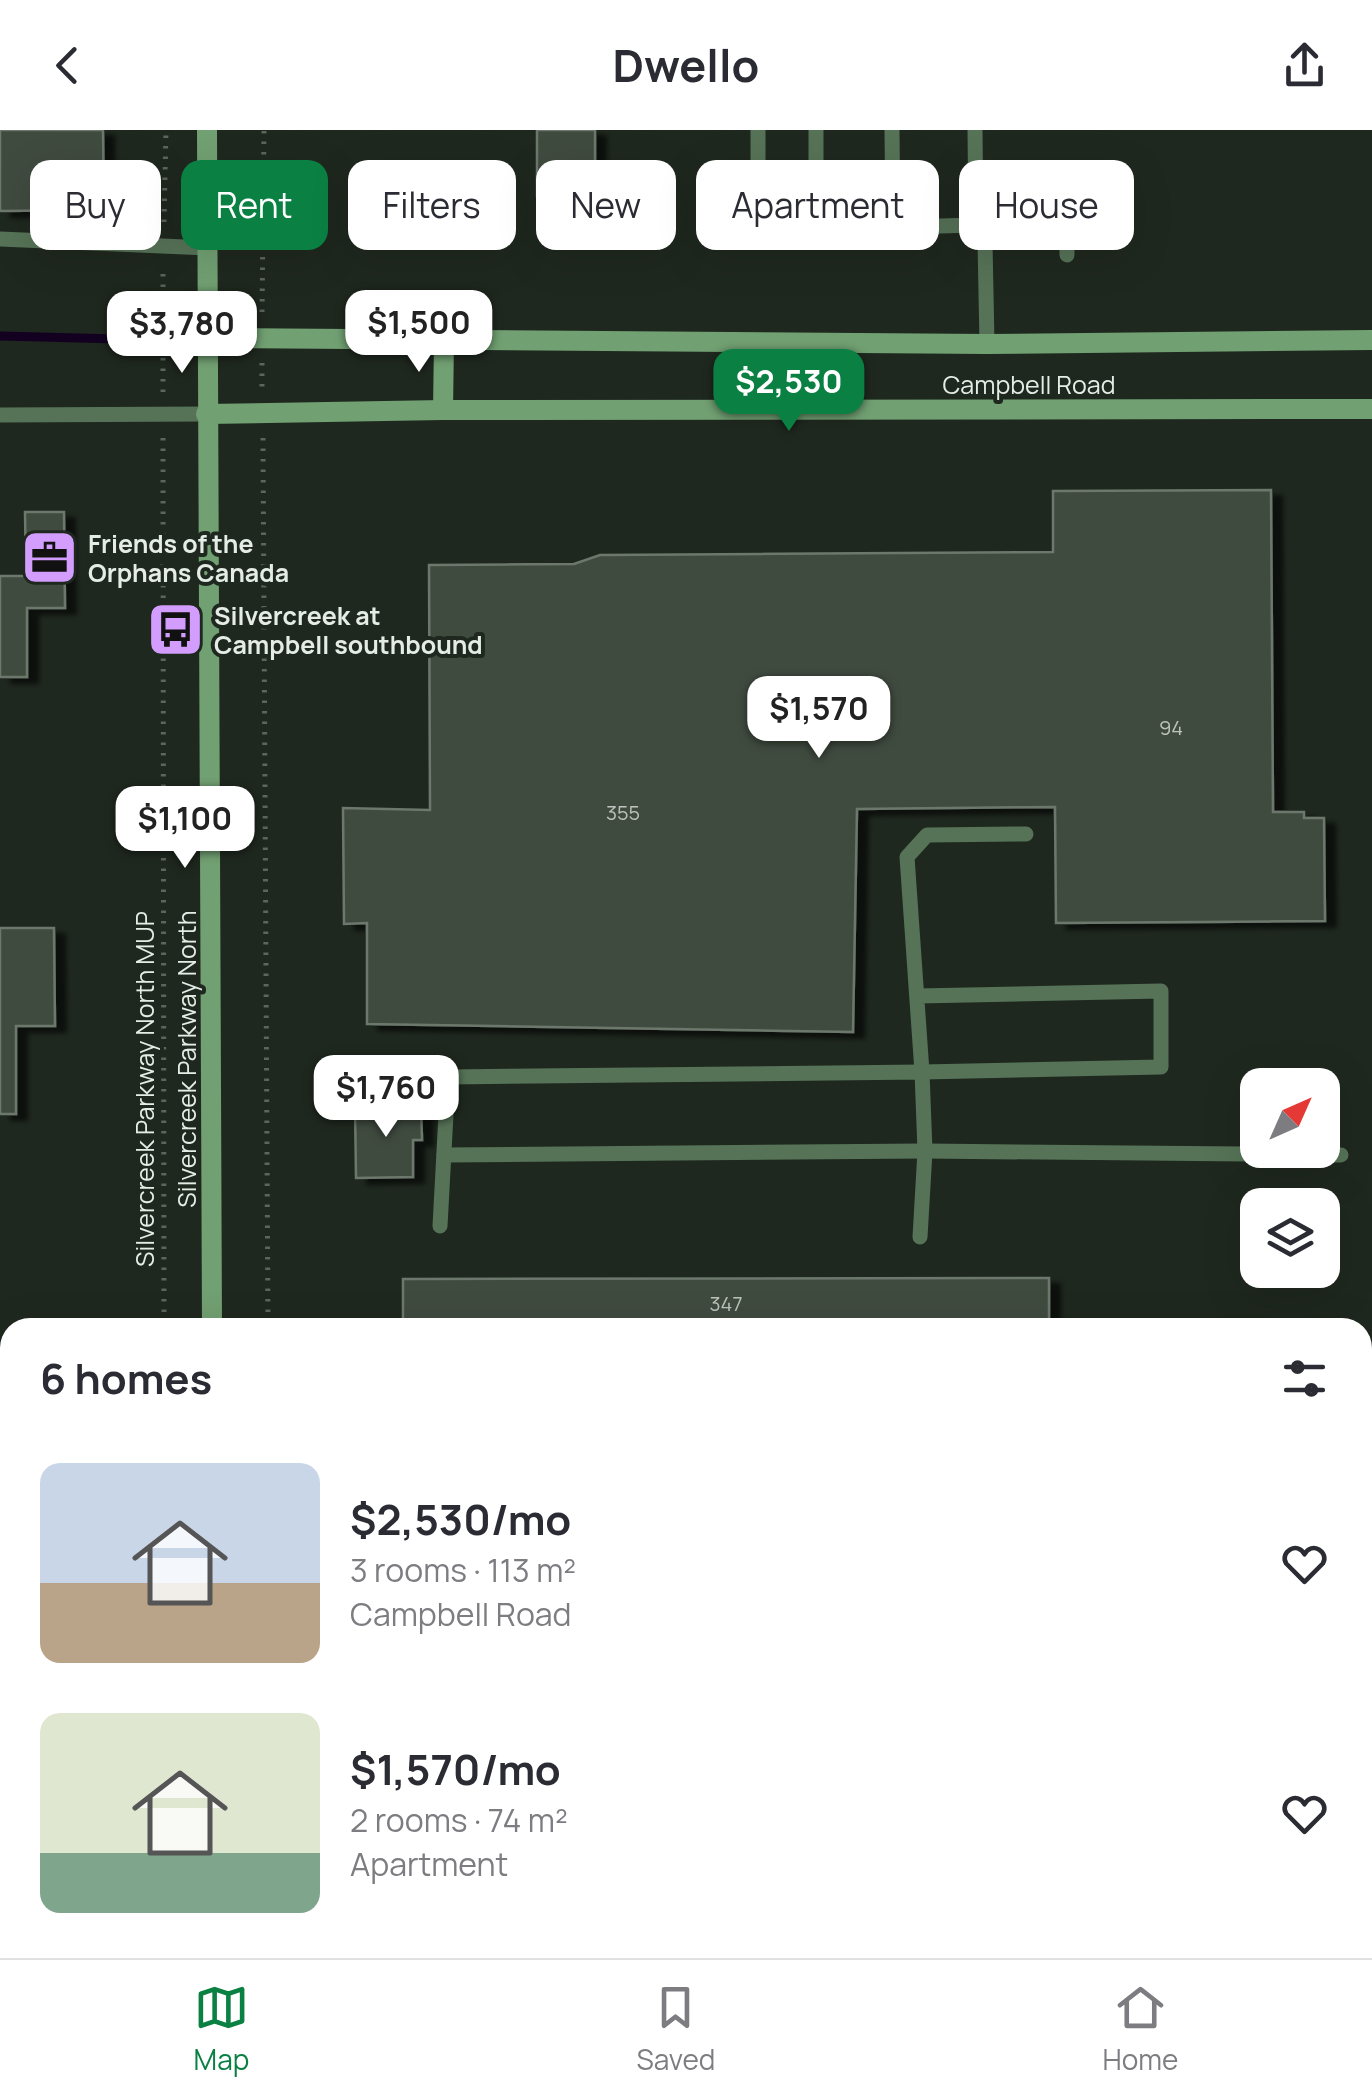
<!DOCTYPE html>
<html lang="en">
<head>
<meta charset="utf-8">
<style>
  :root { --surface:#fff; --page:#f7f7f7; --text:#2b2b33; --muted:#7c7c81; --line:#e1e1e2; --accent:#0b8043 }
  body { margin:0; font-family:Manrope,sans-serif; background:var(--page); color:var(--text); height:100vh; display:flex; flex-direction:column; font-size:38px; white-space:nowrap }
  * { box-sizing:border-box; margin:0 }
  p { font-size:32px; color:var(--muted) }
  .icon { flex:none; width:55px; height:55px; fill:none; stroke:currentColor; stroke-width:2; stroke-linecap:round; stroke-linejoin:round }
  .map { position:relative; flex:1; overflow:hidden }
  .details { position:absolute; left:0px; top:1188px; width:1372px; height:642px; display:flex; flex-direction:column; background:var(--surface); border-radius:30px 30px 0 0; box-shadow:0 10px 40px #0002 }
  .details>* { flex:none }
  .guide { position:absolute; left:30px; top:30px; width:1312px; height:90px; display:flex; gap:20px }
  .needle { width:65px; rotate:45deg }
  .buttons { position:absolute; left:1240px; top:938px; display:grid; gap:20px }
  .buttons a { display:grid; place-items:center; width:100px; height:100px; border-radius:20px; background:var(--surface); box-shadow:0 10px 40px #0002; font-size:50px }
  .price { position:absolute; translate:-50% -85px; padding:0 22px; border-radius:20px; background:#fff; color:#222; font-size:32px; line-height:65px; filter:drop-shadow(0 2px 5px #0008) }
  .price::after { content:''; position:absolute; left:50%; top:60px; width:30px; height:22px; margin-left:-15px; background:inherit; clip-path:polygon(0 0,100% 0,50% 100%) }
  .price.selected { background:var(--accent); color:#fff }
  ul { padding:0; list-style:none }
  li { display:flex; align-items:center; gap:30px; height:250px; padding:0 40px }
  li span { display:grid; place-items:center; flex:none; width:280px; height:200px; border-radius:20px; color:#555 }
  li>.icon { margin-inline-start:auto }
  span .icon { width:120px; height:120px; fill:#fffc; stroke-width:1 }
  li b { font-size:42px }
  h2 { display:flex; justify-content:space-between; align-items:center; height:120px; padding:0 40px; font-size:42px }
  .pill { padding:0 35px; border-radius:20px; background:var(--surface); box-shadow:0 10px 40px #0002; font-size:35px; line-height:90px }
  .pill.selected { background:var(--accent); color:#fff }
  header { display:flex; justify-content:space-between; align-items:center; height:130px; padding:0 40px; background:var(--surface); font-size:45px; font-weight:700 }
  .tabs { display:flex; justify-content:space-around; align-items:center; height:140px; border-top:2px solid var(--line); background:var(--surface); font-size:28px; color:var(--muted) }
  .tabs a { display:grid; justify-items:center; gap:5px }
  .tabs .selected { color:var(--accent) }
  .map>svg:first-child { display:block }
  .lines { fill:none; stroke-linecap:round; stroke-linejoin:round }
  .stream { stroke:#130021; stroke-width:9 }
  .building { fill:#414b41; stroke:#6d786d; stroke-width:2.5; filter:url(#shadow) }
  .path { stroke:#5d655d; stroke-width:5; stroke-dasharray:2.5 8; stroke-linecap:butt }
  .lane { stroke:#567357; stroke-width:15 }
  .secondary { stroke:#71a072; stroke-width:20 }
  .rail { stroke:#7c847c; stroke-width:8; stroke-dasharray:20 10; stroke-linecap:butt }
  .labels { text-anchor:middle; dominant-baseline:central; stroke-width:8; stroke-linejoin:round; paint-order:stroke }
  .number-label { font-size:20px; fill:#bcc3bc }
  .street-label { font-size:25px; fill:#e5ebe5; stroke:#1f281f }
  .poi-label { font-size:25px; font-weight:bold; fill:#e5ebe5; stroke:#1f281f; text-anchor:start }
</style>
</head>
<body>
<header><svg class="icon" aria-label="back" viewBox="0 0 24 24"><path d="M15 5l-7 7 7 7"/></svg>Dwello<svg class="icon" aria-label="share" viewBox="0 0 24 24"><path d="M12 15V3M7 8l5-5 5 5M5 13v7h14v-7"/></svg></header>
<div class="map">
<svg width="1372" height="1828" viewBox="0 0 1372 1828">
  <defs>
    <filter id="shadow"><feDropShadow dx="11" dy="6" stdDeviation="2.5" flood-color="#0009"/></filter>
  </defs>
  <rect width="100%" height="100%" fill="#1f281f"/>
  <g class="lines">
    <path class="stream" d="M0 206 119 209"/>
  </g>
  <g class="building">
    <path d="M0 0H103L104 80 0 81Z"/>
    <rect x="537" y="0" width="58" height="66"/>
    <path d="M1271 360 1273 682H1304V688H1324L1325 791 1056 793 1055 677 857 679 853 902 367 894V793L344 794 343 678 430 680 429 435 574 434 600 425 1053 422V361Z"/>
    <path d="M25 382H64L65 478H27V547H0V446H26Z"/>
    <path d="M0 798H54L55 896H16V984H0Z"/>
    <path d="M421 974 422 1010H413V1047L356 1048 355 975Z"/>
    <path d="M1049 1148V1198H403V1149Z"/>
    <path d="M1362 1788H1372V1828H1264V1820H1362Z"/>
    <rect x="404" y="1820" width="474" height="8"/>
  </g>
  <g class="lines">
    <g class="path">
      <path d="M164 92 166 0"/>
      <path d="M262 182 264 0"/>
      <path d="M262 233V257"/>
      <path d="M163 262V138"/>
      <path d="M163 308 164 1198"/>
      <path d="M263 308 268 1198"/>
      <path d="M273 1820V1828"/>
      <path d="M166 1828V1820"/>
    </g>
    <g class="lane">
      <path d="M758 0V101L976 95"/>
      <path d="M816 0V98"/>
      <path d="M892 0 893 95"/>
      <path d="M975 0 976 95 985 112 987 214"/>
      <path d="M976 50 1066 51 1067 125"/>
      <path d="M0 109 208 118"/>
      <path d="M0 285 206 284"/>
      <path d="M918 866 1161 861V937L922 942 907 727 927 705 1026 704"/>
      <path d="M444 1025 925 1021 1341 1025"/>
      <path d="M440 1096 448 947 922 942 925 1021 920 1107"/>
      <path d="M1362 1624H1372"/>
      <path d="M1171 1820V1828"/>
    </g>
    <g class="secondary">
      <path d="M207 0 212 1198"/>
      <path d="M208 208 987 214 1372 210"/>
      <path d="M443 280 444 211"/>
      <path d="M206 284 443 280 1372 279"/>
      <path d="M215 1820V1828"/>
    </g>
    <g class="rail">
      <path d="M0 1489H10"/>
      <path d="M1362 1489H1372"/>
      <path d="M1362 1509H1372"/>
    </g>
  </g>
  <defs>
    <symbol id="office-square" viewBox="-11 -11 22 22"><rect x="-9" y="-9" width="18" height="18" rx="4" fill="#d29dfd" stroke="#1f281f"/><path d="M-6-3h4V-5.5h4V-3h4V5H-6ZM-1-4.5V-3h2v-1.5ZM-6 0V1H6V0Z" fill="#111"/></symbol>
    <symbol id="bus-square" viewBox="-11 -11 22 22"><rect x="-9" y="-9" width="18" height="18" rx="4" fill="#d29dfd" stroke="#1f281f"/><path d="M-5-6H5V4H4V6H2V4H-2V6H-4V4H-5ZM-3.5-4V0h7V-4ZM-3.5 1.2v1.5H-2V1.2ZM2 1.2v1.5H3.5V1.2Z" fill="#111"/></symbol>
  </defs>
  <g fill-rule="evenodd">
    <use href="#office-square" x="18" y="396" width="63" height="63"/>
    <use href="#bus-square" x="144" y="468" width="63" height="63"/>
  </g>
  <g class="labels">
    <g class="number-label">
      <text x="1171" y="597">94</text>
      <text x="623" y="682">355</text>
      <text x="726" y="1173">347</text>
    </g>
    <g class="street-label">
      <text x="1029" y="254">Campbell Road</text>
      <text transform="translate(186 929) rotate(-90)">Silvercreek Parkway North</text>
      <text transform="translate(144 959) rotate(-90)">Silvercreek Parkway North MUP</text>
    </g>
    <g class="poi-label">
      <text x="88" y="413">Friends of the<tspan x="88" dy="29">Orphans Canada</tspan></text>
      <text x="214" y="485">Silvercreek at<tspan x="214" dy="29">Campbell southbound</tspan></text>
    </g>
  </g>
</svg>
<div class="buttons">
<a><svg class="needle" viewBox="-14 -14 28 28"><path d="M0-13l5 13h-10z" fill="#e53935"/><path d="M0 13l5-13h-10z" fill="#7c7c81"/></svg></a>
<a><svg class="icon" aria-label="layers" viewBox="0 0 24 24"><path d="M12 4l9 5-9 5-9-5zM3 14l9 5 9-5"/></svg></a>
</div>
<b class="price" style="left:419px;top:245px">$1,500</b>
<b class="price" style="left:182px;top:246px">$3,780</b>
<b class="price selected" style="left:789px;top:304px">$2,530</b>
<b class="price" style="left:819px;top:631px">$1,570</b>
<b class="price" style="left:185px;top:741px">$1,100</b>
<b class="price" style="left:386px;top:1010px">$1,760</b>
<div class="guide">
<a class="pill">Buy</a>
<a class="pill selected">Rent</a>
<a class="pill">Filters</a>
<a class="pill">New</a>
<a class="pill">Apartment</a>
<a class="pill">House</a>
</div>
<section class="details">
<h2>6 homes<svg class="icon" aria-label="filters" viewBox="0 0 24 24"><path d="M4 7h16M4 17h16"/><circle cx="9" cy="7" r="2"/><circle cx="15" cy="17" r="2"/></svg></h2>
<ul>
<li><span style="background:linear-gradient(#c9d6e8 60%,#b9a48a 0)"><svg class="icon" aria-label="home" viewBox="0 0 24 24"><path d="M3 11l9-7 9 7M6 9v11h12V9"/></svg></span><div><b>$2,530/mo</b><p>3 rooms · 113 m²</p><p>Campbell Road</p></div><svg class="icon" aria-label="heart" viewBox="0 0 24 24"><path d="M12 20l-8-8c-3-5 5-10 8-4 3-6 11-1 8 4z"/></svg></li>
<li><span style="background:linear-gradient(#dfe7d0 70%,#7fa58c 0)"><svg class="icon" aria-label="home" viewBox="0 0 24 24"><path d="M3 11l9-7 9 7M6 9v11h12V9"/></svg></span><div><b>$1,570/mo</b><p>2 rooms · 74 m²</p><p>Apartment</p></div><svg class="icon" aria-label="heart" viewBox="0 0 24 24"><path d="M12 20l-8-8c-3-5 5-10 8-4 3-6 11-1 8 4z"/></svg></li>
</ul>
</section>
</div>
<nav class="tabs">
<a class="selected"><svg class="icon" aria-label="map" viewBox="0 0 24 24"><path d="M3 6l6-2 6 2 6-2v14l-6 2-6-2-6 2zM9 4v14M15 6v14"/></svg>Map</a>
<a><svg class="icon" aria-label="saved" viewBox="0 0 24 24"><path d="M7 4h10v16l-5-4-5 4z"/></svg>Saved</a>
<a><svg class="icon" aria-label="home" viewBox="0 0 24 24"><path d="M3 11l9-7 9 7M6 9v11h12V9"/></svg>Home</a>
</nav>
</body>
</html>
